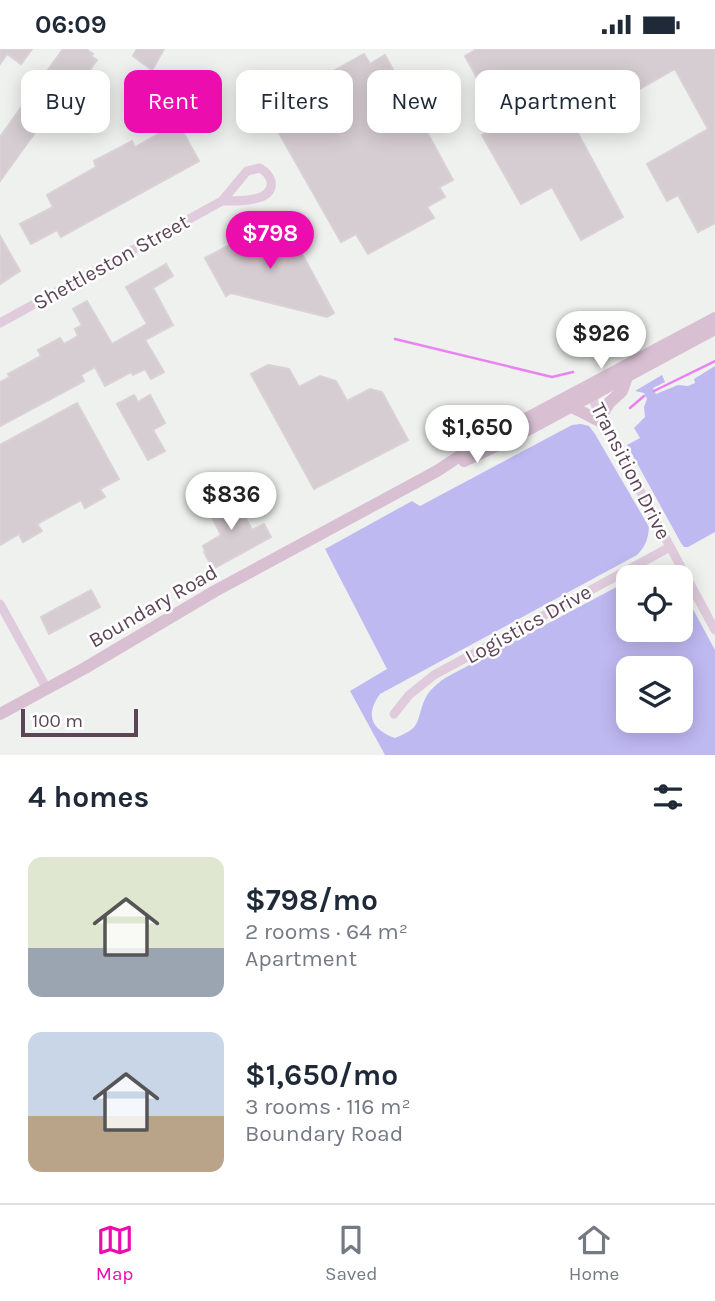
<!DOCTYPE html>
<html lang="en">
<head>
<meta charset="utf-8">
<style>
  :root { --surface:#fff; --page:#f6f6f7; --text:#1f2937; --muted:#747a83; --line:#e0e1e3; --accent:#eb0dad }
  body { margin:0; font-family:Karla,sans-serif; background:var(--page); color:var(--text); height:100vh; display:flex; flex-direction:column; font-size:26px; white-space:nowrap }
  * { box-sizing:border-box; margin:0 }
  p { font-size:23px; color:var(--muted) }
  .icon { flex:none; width:38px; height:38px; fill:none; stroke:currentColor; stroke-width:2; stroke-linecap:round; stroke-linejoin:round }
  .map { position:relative; height:706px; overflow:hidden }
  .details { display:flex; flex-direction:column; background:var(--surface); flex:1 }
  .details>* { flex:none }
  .guide { position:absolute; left:21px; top:21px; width:674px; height:63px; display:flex; gap:14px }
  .tools { position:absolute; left:616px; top:516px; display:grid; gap:14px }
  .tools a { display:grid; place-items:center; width:77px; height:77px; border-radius:14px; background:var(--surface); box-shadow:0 4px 18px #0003; font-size:35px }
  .scale { position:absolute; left:21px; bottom:18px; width:117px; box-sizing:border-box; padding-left:7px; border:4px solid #5d4558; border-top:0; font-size:19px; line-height:24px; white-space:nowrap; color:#5d4558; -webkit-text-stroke:5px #fff; paint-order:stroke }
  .price { position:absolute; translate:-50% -60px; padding:0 16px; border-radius:24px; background:#fff; color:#222; font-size:23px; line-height:46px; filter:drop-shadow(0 2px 4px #0008) }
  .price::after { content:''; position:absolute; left:50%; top:42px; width:21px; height:16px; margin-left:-10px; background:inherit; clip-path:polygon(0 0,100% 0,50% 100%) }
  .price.selected { background:var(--accent); color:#fff }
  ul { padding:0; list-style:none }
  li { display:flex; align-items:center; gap:21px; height:175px; padding:0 28px }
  li span { display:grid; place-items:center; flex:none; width:196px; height:140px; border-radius:14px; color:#555 }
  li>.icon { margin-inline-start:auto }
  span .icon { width:84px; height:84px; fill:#fffc; stroke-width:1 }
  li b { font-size:30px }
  h2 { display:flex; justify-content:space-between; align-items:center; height:84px; padding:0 28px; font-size:30px }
  .pill { padding:0 24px; border-radius:14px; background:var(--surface); box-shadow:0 4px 18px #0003; font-size:24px; line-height:63px }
  .pill.selected { background:var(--accent); color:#fff }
  .status { display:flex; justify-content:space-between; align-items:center; height:49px; padding:0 35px; background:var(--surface); direction:ltr }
  .status svg { height:19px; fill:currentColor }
  .tabs { display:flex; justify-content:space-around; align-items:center; height:98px; border-top:2px solid var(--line); background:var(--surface); font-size:19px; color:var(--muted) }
  .tabs a { display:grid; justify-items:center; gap:4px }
  .tabs .selected { color:var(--accent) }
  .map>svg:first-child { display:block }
  .green { fill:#bfb9f2; fill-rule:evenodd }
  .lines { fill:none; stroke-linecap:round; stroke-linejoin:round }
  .stream { stroke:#e983f2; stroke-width:2.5 }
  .building { fill:#d6cdd2; stroke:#dad1d6; stroke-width:2 }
  .minor { stroke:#dfcbdc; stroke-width:9 }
  .secondary { stroke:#d8bfd2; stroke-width:12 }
  .labels { text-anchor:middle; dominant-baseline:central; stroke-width:5; stroke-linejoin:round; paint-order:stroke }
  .street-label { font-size:21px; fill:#5d4558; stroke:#fff }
</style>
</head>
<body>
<div class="status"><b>06:09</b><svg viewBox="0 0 49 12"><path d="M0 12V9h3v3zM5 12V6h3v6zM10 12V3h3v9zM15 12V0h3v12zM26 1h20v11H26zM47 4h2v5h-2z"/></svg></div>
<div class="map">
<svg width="715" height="706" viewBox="0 0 715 706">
  <rect width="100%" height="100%" fill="#eff1ee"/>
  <g class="green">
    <path d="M715 317V483L688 498H684L681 494 627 396 640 389 634 379 645 368 644 358 647 350 644 344 635 342 662 326 665 333 653 339 656 345 678 336 688 337 695 334 694 330Z"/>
    <path d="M581 375 589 377 595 385 649 478C648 490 646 497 637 506L380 645C365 666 371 680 395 689 423 678 415 673 425 650 429 641 437 635 445 629L628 532V581H681V538L715 601V706H385L350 642 387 620 325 500 412 452 420 457 572 376ZM628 620H681V672H628Z"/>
  </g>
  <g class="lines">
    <g class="stream">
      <path d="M395 290 552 328 573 323"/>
      <path d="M654 342 715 312"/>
      <path d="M630 359 644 347"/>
    </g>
  </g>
  <g class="building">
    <path d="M0 0H32L21 15 7 5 0 15Z"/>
    <path d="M63 0H86L93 5 91 7 97 11 87 25 83 23 80 25 78 24 0 132V88Z"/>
    <path d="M137 0H164L152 21 133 7Z"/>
    <path d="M477 0H715V174L698 183 678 146 667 152 647 115 708 80 675 20 574 77 623 168 581 191 552 138 521 155 482 86 502 74 465 7Z"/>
    <path d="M364 5 370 15 385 6 453 131 439 138 445 148 427 158 434 169 368 205 356 185 341 193 271 70 286 61 281 51Z"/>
    <path d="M178 74 199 112 61 188 57 181 31 195 20 175 53 158 47 146 96 118 94 112 132 92 135 98Z"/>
    <path d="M282 168 334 264 327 268 231 244 226 247 205 209Z"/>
    <path d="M0 187 20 222 0 235Z"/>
    <path d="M166 215 173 227 153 239 173 276 145 291 164 323 151 330 145 320 133 326 131 323 105 337 95 318 81 326 84 332 0 377V333L10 328 8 325 41 307 38 301 60 289 64 295 78 287 75 280 82 276 73 260 87 252 112 295 147 275 126 238Z"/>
    <path d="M268 316 289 320 299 338 320 327 336 332 347 352 370 340 382 343 408 391 314 440 251 325Z"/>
    <path d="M134 346 138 353 150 346 165 374 153 381 165 402 148 411 117 355Z"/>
    <path d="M77 354 119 430 100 440 105 448 85 459 81 451 37 475 42 482 23 493 19 485 0 496V396Z"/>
    <path d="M224 444 227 449 233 445 252 481 264 475 271 488 213 520 204 503 205 502 203 497 221 486 206 456 213 452V451Z"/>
    <path d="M91 541 100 558 49 585 41 568Z"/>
  </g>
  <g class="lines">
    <g class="minor">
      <path d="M0 274 222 152 247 122 260 119C265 122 269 125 271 132 275 154 236 152 222 152"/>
      <path d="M590 342 597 360 625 414 715 581"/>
      <path d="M0 555 47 640"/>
      <path d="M394 665 409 646 434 626 670 498"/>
    </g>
    <g class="secondary">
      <path d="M571 358C583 362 592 370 605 374"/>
      <path d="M601 367 609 354 622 342 627 328"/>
      <path d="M464 412 511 390 715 280"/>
      <path d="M0 665 85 619 215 542 437 422 475 397 715 269"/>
    </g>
  </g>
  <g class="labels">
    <g class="street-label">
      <text transform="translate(111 213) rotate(-29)">Shettleston Street</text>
      <text transform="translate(631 422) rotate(63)">Transition Drive</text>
      <text transform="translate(153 557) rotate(-30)">Boundary Road</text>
      <text transform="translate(528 575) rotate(-29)">Logistics Drive</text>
    </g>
  </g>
</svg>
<div class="tools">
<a><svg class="icon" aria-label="locate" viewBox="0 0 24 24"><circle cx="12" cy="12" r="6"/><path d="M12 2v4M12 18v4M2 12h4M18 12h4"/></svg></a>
<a><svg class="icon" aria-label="layers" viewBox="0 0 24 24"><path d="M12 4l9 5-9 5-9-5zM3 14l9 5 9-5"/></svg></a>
</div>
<div class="scale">100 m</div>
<b class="price selected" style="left:270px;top:222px">$798</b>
<b class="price" style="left:601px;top:322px">$926</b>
<b class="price" style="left:477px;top:416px">$1,650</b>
<b class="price" style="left:231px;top:483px">$836</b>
<div class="guide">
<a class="pill">Buy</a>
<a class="pill selected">Rent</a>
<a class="pill">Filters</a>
<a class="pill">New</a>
<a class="pill">Apartment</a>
</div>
</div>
<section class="details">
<h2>4 homes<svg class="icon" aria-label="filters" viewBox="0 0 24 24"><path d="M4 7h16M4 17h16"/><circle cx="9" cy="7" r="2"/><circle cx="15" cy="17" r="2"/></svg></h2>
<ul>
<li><span style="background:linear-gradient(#dfe7d0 65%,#9aa5b1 0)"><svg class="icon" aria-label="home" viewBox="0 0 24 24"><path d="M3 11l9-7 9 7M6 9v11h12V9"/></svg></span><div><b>$798/mo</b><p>2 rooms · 64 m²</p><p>Apartment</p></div></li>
<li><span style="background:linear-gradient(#c9d6e8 60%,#b9a48a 0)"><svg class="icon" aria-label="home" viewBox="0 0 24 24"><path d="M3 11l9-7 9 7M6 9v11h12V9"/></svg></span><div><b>$1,650/mo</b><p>3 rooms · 116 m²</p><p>Boundary Road</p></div></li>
</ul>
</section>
<nav class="tabs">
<a class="selected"><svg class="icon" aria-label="map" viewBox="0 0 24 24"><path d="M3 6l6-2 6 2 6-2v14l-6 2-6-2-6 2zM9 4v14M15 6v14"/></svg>Map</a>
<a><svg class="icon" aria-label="saved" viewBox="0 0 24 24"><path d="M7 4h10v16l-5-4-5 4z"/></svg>Saved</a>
<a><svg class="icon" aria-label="home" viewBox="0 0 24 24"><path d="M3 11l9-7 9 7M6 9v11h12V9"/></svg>Home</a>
</nav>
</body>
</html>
